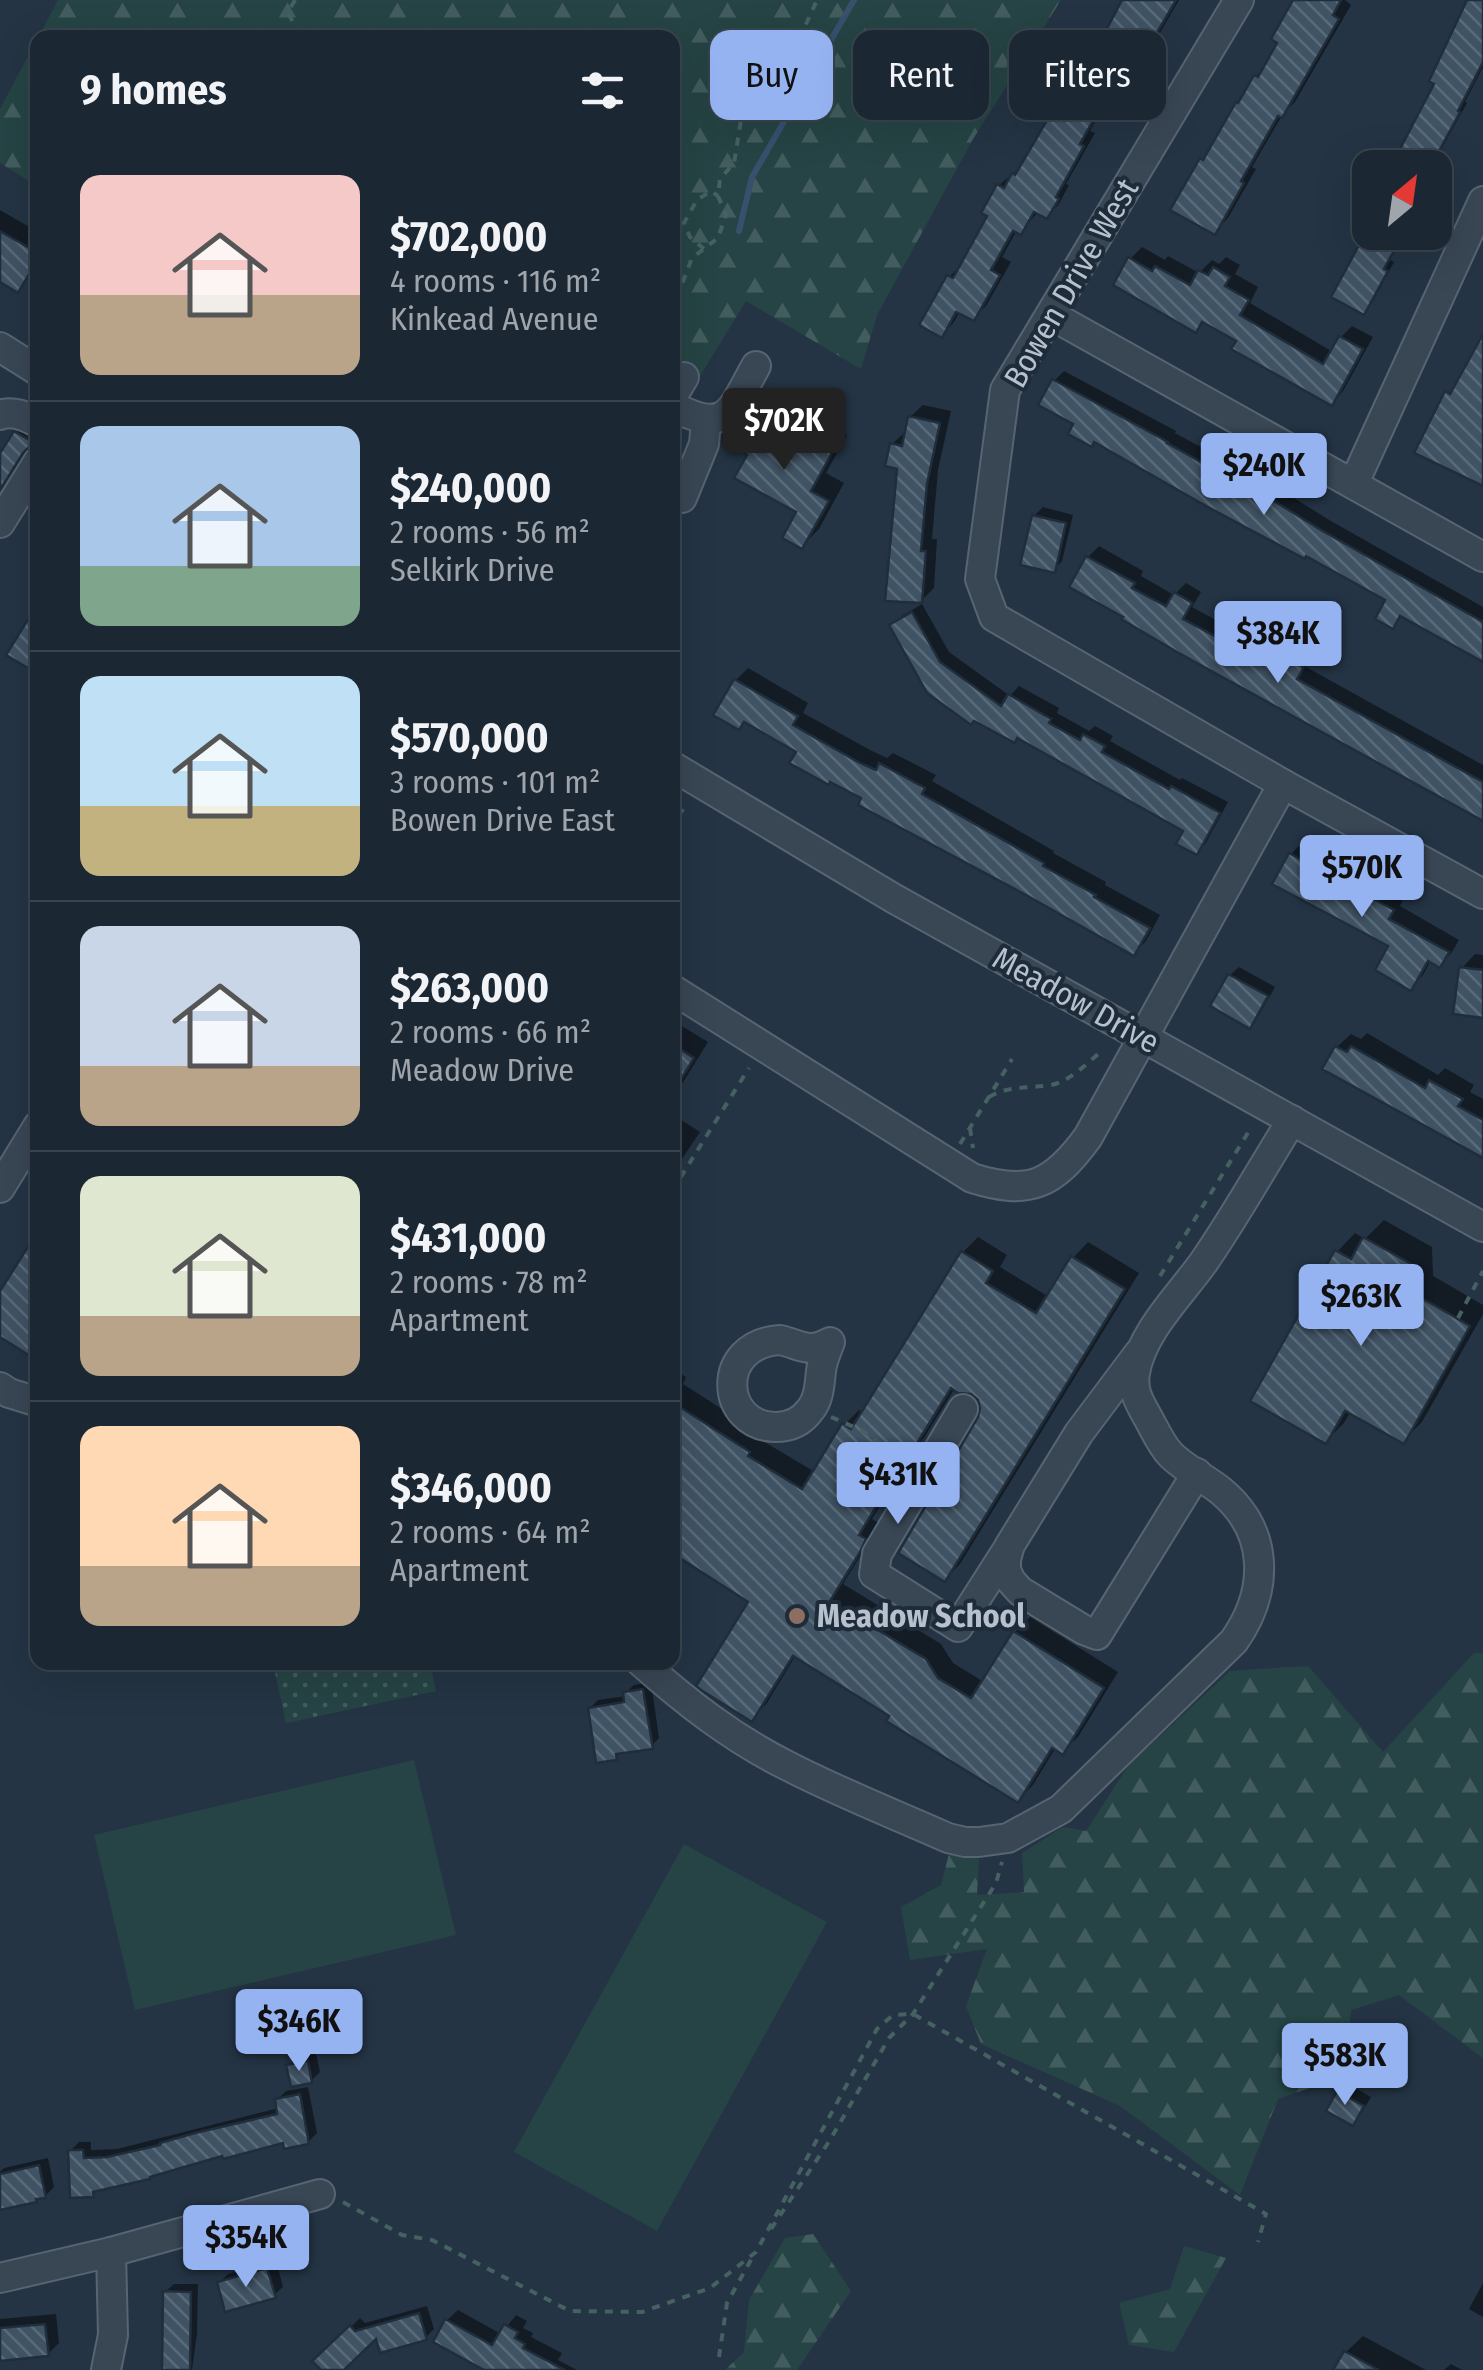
<!DOCTYPE html>
<html lang="en">
<head>
<meta charset="utf-8">
<style>
  :root { --surface:#1b2733; --page:#28333f; --text:#f1f3f6; --muted:#a0a5ac; --line:#39444e; --accent:#95b2f1 }
  body { margin:0; font-family:"Fira Sans Condensed",sans-serif; background:var(--page); color:var(--text); height:100vh; display:flex; flex-direction:column; font-size:38px; white-space:nowrap }
  * { box-sizing:border-box; margin:0 }
  p { font-size:32px; color:var(--muted) }
  .icon { flex:none; width:55px; height:55px; fill:none; stroke:currentColor; stroke-width:2; stroke-linecap:round; stroke-linejoin:round }
  .map { position:relative; flex:1; overflow:hidden }
  .drawer { position:absolute; left:30px; top:30px; width:650px; height:1640px; display:flex; flex-direction:column; background:var(--surface); border-radius:20px; box-shadow:0 10px 40px #0002,0 0 0 2px var(--line) }
  .drawer>* { flex:none }
  .banner { position:absolute; left:710px; top:30px; width:622px; height:90px; display:flex; gap:20px }
  .needle { width:65px; rotate:29deg }
  .buttons { position:absolute; left:1352px; top:150px; display:grid; gap:20px }
  .buttons a { display:grid; place-items:center; width:100px; height:100px; border-radius:20px; background:var(--surface); box-shadow:0 10px 40px #0002,0 0 0 2px var(--line); font-size:50px }
  .price { position:absolute; translate:-50% -85px; padding:0 22px; border-radius:10px; background:var(--accent); color:#111; font-size:32px; line-height:65px; filter:drop-shadow(0 2px 5px #0008) }
  .price::after { content:''; position:absolute; left:50%; top:60px; width:30px; height:22px; margin-left:-15px; background:inherit; clip-path:polygon(0 0,100% 0,50% 100%) }
  .price.selected { background:#222; color:#fff }
  ul { padding:0; list-style:none }
  li { display:flex; align-items:center; gap:30px; height:250px; padding:0 50px }
  li+li { border-top:2px solid var(--line) }
  li span { display:grid; place-items:center; flex:none; width:280px; height:200px; border-radius:20px; color:#555 }
  li>.icon { margin-inline-start:auto }
  span .icon { width:120px; height:120px; fill:#fffc; stroke-width:1 }
  li b { font-size:42px }
  h2 { display:flex; justify-content:space-between; align-items:center; height:120px; padding:0 50px; font-size:42px }
  .pill { padding:0 35px; border-radius:20px; background:var(--surface); box-shadow:0 10px 40px #0002,0 0 0 2px var(--line); font-size:35px; line-height:90px }
  .pill.selected { background:var(--accent); color:#111 }
  .map>svg:first-child { display:block }
  .grass { fill:url(#grass-dots) }
  .forest { fill:url(#forest-firs) }
  .garden { fill:#264445 }
  .shadow { fill:#0007 }
  .lines { fill:none; stroke-linecap:round; stroke-linejoin:round }
  .stream { stroke:#37516d; stroke-width:6 }
  .building { fill:url(#building-back-hatch); stroke:#202d3b; stroke-width:2.5 }
  .minor-casing { stroke:#576471; stroke-width:32 }
  .path { stroke:#456161; stroke-width:4; stroke-dasharray:8 8; stroke-linecap:butt }
  .minor { stroke:#394654; stroke-width:28 }
  .education-dot { fill:#8d6e63; stroke:#1e2b39; stroke-width:4 }
  .labels { text-anchor:middle; dominant-baseline:central; stroke-width:8; stroke-linejoin:round; paint-order:stroke }
  .street-label { font-size:32px; fill:#b6c1cd; stroke:#1e2b39 }
  .poi-label { font-size:32px; font-weight:bold; fill:#b6c1cd; stroke:#1e2b39; text-anchor:start }
</style>
</head>
<body>
<div class="map">
<svg width="1483" height="2370" viewBox="0 0 1483 2370">
  <defs>
    <pattern id="grass-dots" width="8" height="8" patternUnits="userSpaceOnUse" patternTransform="scale(2.5)"><rect width="8" height="8" fill="#264445"/><path d="M2 2h.1M6 6h.1" fill="none" stroke="#435d5f" stroke-width="1.8" stroke-linecap="round"/></pattern>
    <pattern id="forest-firs" width="22" height="20" patternUnits="userSpaceOnUse" patternTransform="scale(2.5)"><rect width="22" height="20" fill="#264445"/><path d="M5 1l3.5 6h-7zM16 11l3.5 6h-7z" fill="#435d5f"/></pattern>
    <pattern id="building-back-hatch" width="6" height="6" patternUnits="userSpaceOnUse" patternTransform="scale(2.5)"><rect width="6" height="6" fill="#405364"/><path d="M-1 5l2 2M0 0l6 6M5-1l2 2" fill="none" stroke="#596a79"/></pattern>
  </defs>
  <rect width="100%" height="100%" fill="#243444"/>
  <path class="grass" d="M273 1663H430L436 1691 286 1723Z"/>
  <g class="forest">
    <path d="M58 0H1061L973 139 877 315 861 369 746 301 700 376 677 363 673 370 672 38H38Z"/>
    <path d="M37 39V186L0 163V109Z"/>
    <path d="M1474 1653H1483V2058L1399 1995 1351 2010 1345 2076 1278 2099 1240 2195 1120 2106 981 2044 966 2006 987 1949 910 1960 901 1907 941 1885 949 1854 979 1859 977 1895 1024 1892 1022 1853 1063 1827 1086 1831 1128 1766 1230 1671 1308 1666 1383 1752Z"/>
    <path d="M813 2234 851 2291 797 2370H725L744 2352 749 2300 785 2238Z"/>
    <path d="M1184 2246 1226 2258 1174 2352 1129 2345 1119 2303 1170 2289Z"/>
  </g>
  <g class="garden">
    <path d="M414 1760 456 1935 135 2010 94 1835Z"/>
    <path d="M684 1844 827 1922 657 2231 514 2152Z"/>
  </g>
  <g class="shadow">
    <path d="M1125 0H1179L1120 102 1107 114 1101 111 1090 131 1095 133 1066 184 1069 185 1059 204 1047 216 1038 212 1021 232 1017 230 1002 257 1011 262 986 306 973 318 960 311 954 322 942 335 949 277 962 264 990 215 999 185 1024 165 1077 74 1090 61 1092 62Z"/>
    <path d="M1296 0H1345L1351 5 1295 102 1283 114 1252 167 1256 169 1228 218 1214 232 1202 159 1212 149 1256 76 1267 65Z"/>
    <path d="M1469 0H1483V67L1465 102 1467 103 1436 159 1441 162 1435 173V168H1392L1437 82Z"/>
    <path d="M0 210 38 232V265L31 276 18 290 0 279Z"/>
    <path d="M1370 225V232H1406L1390 260 1394 262 1372 303 1364 312 1365 239 1363 238Z"/>
    <path d="M1142 247 1165 260 1168 256 1199 273 1212 260 1219 264 1226 257 1240 265 1235 274 1258 287 1250 303 1333 352 1341 337 1352 326 1373 337 1343 391 1332 403 1239 340 1205 321 1196 330 1130 259Z"/>
    <path d="M1064 371 1176 431 1175 433 1232 464 1229 469 1259 485 1265 480 1331 521 1483 607V661L1403 615 1392 625 1389 599 1077 423 1054 381Z"/>
    <path d="M787 401 847 435 826 473 844 483 819 529 802 546 799 511 750 454 725 436 743 418 756 411 769 419Z"/>
    <path d="M923 405 951 411 938 470 932 539H937L934 588 921 601 900 467 892 444 905 432 907 433 910 417Z"/>
    <path d="M24 424 38 431V443L30 444 8 479 0 487V458L16 433Z"/>
    <path d="M1043 507 1073 515 1062 561 1054 570 1034 516Z"/>
    <path d="M1099 546 1143 571 1141 576 1174 595 1186 583 1201 592 1192 607 1285 658 1297 647 1313 656 1306 667 1483 765V818L1072 586 1088 557Z"/>
    <path d="M922 604 949 652 1010 696 1019 686 1059 708 1057 713 1089 731 1095 726 1113 736 1110 741 1180 780 1182 778 1228 802 1206 843 1196 852 1187 830 1018 736 892 625 902 616Z"/>
    <path d="M748 668 808 703 803 713 872 751 887 758 893 753 936 775 932 781 1054 851 1053 853 1106 882 1105 885 1160 915 1146 941 1134 953 865 797 799 751 746 720 739 727 736 680Z"/>
    <path d="M1303 842 1404 898 1400 906 1459 940 1452 952 1440 965 1431 960 1423 975 1410 988 1392 945 1291 854Z"/>
    <path d="M1475 954 1483 955V1016L1462 968Z"/>
    <path d="M1239 967 1275 987 1258 1017 1250 1025 1230 975Z"/>
    <path d="M672 1020 708 1042 672 1100Z"/>
    <path d="M1367 1033 1438 1075 1445 1068 1474 1085 1470 1092 1483 1099V1155L1337 1047 1351 1034 1361 1039Z"/>
    <path d="M672 1114 700 1132 672 1174Z"/>
    <path d="M1384 1220 1432 1247 1433 1276 1483 1305V1314L1422 1422 1404 1440 1351 1411 1344 1423 1326 1441 1337 1252 1355 1233 1365 1239Z"/>
    <path d="M978 1237 1007 1255 1000 1267 1049 1297 1073 1258 1088 1242 1139 1273 960 1564 945 1579 981 1418 980 1398 972 1391 955 1388 924 1438 909 1453 896 1445 884 1464 900 1473 872 1519 879 1523 874 1534 843 1584 941 1644 953 1663 984 1682 1015 1632 1030 1617 1118 1672 1078 1737 1062 1752 1056 1747 1033 1785 1018 1800 892 1715 796 1655 767 1703 752 1719 751 1601 677 1553 672 1558V1369L686 1377 683 1384 764 1436 761 1440 815 1472 844 1425 859 1410 864 1413 963 1252Z"/>
    <path d="M651 1682 659 1738 651 1746 623 1751 615 1758 590 1708 598 1700 626 1696 625 1693 634 1685Z"/>
    <path d="M316 2053 320 2072 311 2081 289 2065 298 2057Z"/>
    <path d="M1348 2084 1371 2097 1361 2114 1352 2123 1339 2093Z"/>
    <path d="M308 2087 317 2133 308 2142 285 2140 224 2153 98 2188 92 2194 70 2151 79 2142H91V2150L117 2149 279 2108 277 2100 286 2091Z"/>
    <path d="M48 2158 54 2187 45 2196H39L35 2200 0 2208V2172L4 2168Z"/>
    <path d="M276 2261 283 2287 274 2295 219 2283 228 2274Z"/>
    <path d="M1483 2283V2317L1469 2309Z"/>
    <path d="M174 2284H198L197 2334 192 2370H162L164 2367 165 2292Z"/>
    <path d="M427 2306 434 2329 425 2338 377 2335 341 2370H324L316 2361 360 2318 365 2323Z"/>
    <path d="M458 2310 501 2334 516 2315 527 2321 523 2328 533 2333 531 2337 562 2353 558 2360 577 2370H488L447 2320Z"/>
    <path d="M56 2314 59 2343 48 2354 0 2359V2319Z"/>
    <path d="M1363 2336 1426 2370H1336L1346 2352Z"/>
    <path d="M1451 2364 1462 2370H1444Z"/>
  </g>
  <g class="lines">
    <path class="stream" d="M739 231 752 177 854 0"/>
  </g>
  <g class="building">
    <path d="M1122 0H1176L1108 117 1098 112 1080 144 1084 146 1056 197 1059 199 1047 219 1034 212 1021 235 1013 231 991 270 1000 275 974 321 956 312 942 338 919 325 947 275 953 278 987 216 981 213 997 184 1004 188 1012 173 1015 175 1075 72 1082 76Z"/>
    <path d="M1293 0H1341L1333 15 1339 19 1282 118 1278 116 1241 181 1244 183 1215 235 1170 210 1200 158 1203 160 1236 102 1238 103 1254 75 1258 77 1277 43 1271 39Z"/>
    <path d="M1467 0H1483V62L1458 111 1460 112 1430 168H1390L1434 84 1429 81Z"/>
    <path d="M0 231 38 253V259L18 293 0 282Z"/>
    <path d="M1366 232H1404L1384 269 1388 271 1364 315 1331 297Z"/>
    <path d="M1128 257 1152 271 1155 266 1190 285 1198 270 1208 275 1213 267 1230 277 1225 286 1249 300 1240 315 1323 364 1339 336 1363 349 1332 406 1231 349 1236 341 1202 322 1196 333 1113 285Z"/>
    <path d="M1483 334V486L1414 453 1445 391 1450 394Z"/>
    <path d="M1052 379 1168 442 1167 443 1224 475 1221 479 1249 495 1253 488 1321 530 1483 622V662L1400 616 1393 629 1375 619 1385 600 1306 556 1305 559 1206 506 1094 442 1092 447 1068 434 1073 424 1038 405Z"/>
    <path d="M908 416 940 423 927 484 921 551H926L922 603 885 601 897 469 885 466 890 443 902 446Z"/>
    <path d="M768 417 832 453 811 491 829 501 802 549 782 538 796 512 734 478 747 455 722 441V434L737 427 756 438Z"/>
    <path d="M14 431 38 445 29 447 23 453 0 490V453Z"/>
    <path d="M1032 515 1066 523 1055 573 1020 565Z"/>
    <path d="M1086 556 1135 583 1132 588 1166 606 1174 592 1192 603 1183 619 1277 669 1284 656 1304 667 1297 679 1483 782V821L1177 652 1121 619 1123 617 1069 587Z"/>
    <path d="M38 603V674L6 655Z"/>
    <path d="M912 612 940 662 1001 706 1008 694 1051 719 1049 723 1080 740 1083 734 1105 746 1102 752 1169 789 1171 786 1220 813 1197 855 1176 844 1183 831 1017 738 1015 743 974 721 971 725 927 693 889 625Z"/>
    <path d="M734 679 798 716 793 725 860 763 876 770 879 763 925 788 922 794 1044 863 1043 866 1096 895 1094 897 1150 928 1134 956 1026 895 858 805 861 798 830 782 829 785 789 763 796 752 744 722 739 730 713 715Z"/>
    <path d="M1289 853 1394 910 1389 919 1449 952 1440 968 1428 961 1411 991 1375 970 1388 946 1272 884Z"/>
    <path d="M1459 967 1483 970V1018L1453 1014Z"/>
    <path d="M1228 974 1268 996 1250 1029 1210 1006Z"/>
    <path d="M672 1044 694 1058 672 1094Z"/>
    <path d="M1335 1046 1347 1052 1351 1046 1425 1088 1429 1080 1463 1099 1458 1106 1483 1120V1158L1322 1069Z"/>
    <path d="M38 1231V1361L0 1337V1291Z"/>
    <path d="M1363 1237 1415 1266V1294L1470 1326 1404 1444 1345 1411 1326 1444 1250 1401 1335 1250 1351 1259Z"/>
    <path d="M961 1251 993 1271 986 1283 1036 1313 1071 1256 1125 1289 945 1582 898 1553 978 1417 980 1408 978 1400 971 1394 958 1393 951 1388 909 1456 892 1446 871 1480 886 1490 859 1535 866 1539 860 1552 830 1601 926 1659 938 1678 971 1698 1013 1631 1104 1688 1063 1755 1052 1748 1018 1803 886 1721 889 1716 793 1656 752 1722 701 1690 696 1686 748 1602 672 1553V1402L750 1452 748 1456 802 1489 842 1423 851 1429Z"/>
    <path d="M643 1689 653 1749 616 1754 617 1760 596 1763 588 1708 624 1702 623 1692Z"/>
    <path d="M308 2061 312 2083 291 2087 286 2065Z"/>
    <path d="M1337 2091 1364 2106 1353 2126 1326 2111Z"/>
    <path d="M300 2094 309 2144 284 2149 283 2143 223 2159 222 2156 150 2177V2179L93 2192 94 2197 70 2198 68 2150H83L84 2158 107 2157 160 2145V2143L195 2133 277 2114 275 2099Z"/>
    <path d="M39 2165 46 2198 36 2199 37 2202 0 2210V2174Z"/>
    <path d="M267 2268 276 2298 225 2312 217 2282Z"/>
    <path d="M163 2291 191 2292 190 2370H162Z"/>
    <path d="M419 2313 427 2340 380 2353 376 2339 344 2370H321L312 2361 350 2325 355 2331Z"/>
    <path d="M445 2319 492 2345 504 2324 518 2332 515 2338 525 2344 523 2348 565 2370H484L433 2342Z"/>
    <path d="M45 2324 49 2356 0 2361V2328Z"/>
    <path d="M1344 2351 1379 2370H1333Z"/>
  </g>
  <g class="lines">
    <defs>
      <g id="minor">
        <path d="M1239 0 1005 390 980 579 994 617 1283 784 1483 894"/>
        <path d="M1051 315 1483 557"/>
        <path d="M0 347 38 371"/>
        <path d="M672 397 684 377"/>
        <path d="M672 406C728 435 730 412 756 366"/>
        <path d="M0 415C13 410 26 416 38 423"/>
        <path d="M1354 483 1483 201"/>
        <path d="M682 498 704 444 706 421"/>
        <path d="M0 523 38 462"/>
        <path d="M672 766 893 898 1483 1227"/>
        <path d="M672 989 972 1178C1029 1196 1053 1185 1088 1137L1283 784"/>
        <path d="M0 1188 38 1126"/>
        <path d="M780 1340C802 1345 808 1354 830 1342 827 1350 824 1357 822 1365 819 1380 821 1397 810 1410 802 1421 790 1427 776 1427 720 1427 714 1344 780 1340Z"/>
        <path d="M1139 1353 1079 1433 1010 1545 1006 1559V1570L1011 1581 1020 1591 1084 1630 1097 1635 1197 1473"/>
        <path d="M0 1387 9 1393 38 1402"/>
        <path d="M963 1409 877 1554 874 1574 958 1627 1009 1547"/>
        <path d="M641 1662C686 1702 732 1738 786 1765 838 1792 894 1814 948 1838L965 1842H979L1008 1838 1061 1809 1234 1641C1269 1591 1270 1532 1221 1491 1205 1478 1185 1469 1171 1455 1161 1445 1154 1428 1147 1416 1139 1402 1132 1390 1135 1373 1141 1333 1180 1295 1203 1263 1235 1217 1262 1168 1292 1120"/>
        <path d="M0 2278 111 2252 320 2194"/>
        <path d="M106 2370 113 2335 111 2252"/>
      </g>
    </defs>
    <use href="#minor" class="minor-casing"/>
    <g class="path">
      <path d="M295 0 288 12 300 38"/>
      <path d="M704 249 690 237 684 223 697 200 711 191 718 196"/>
      <path d="M672 293 680 289 692 258 718 238 726 215 718 196 720 179 734 163 742 114 783 75 817 0"/>
      <path d="M672 826 683 809"/>
      <path d="M989 1097C1010 1085 1028 1089 1051 1085 1071 1081 1088 1062 1103 1050"/>
      <path d="M970 1128 973 1148"/>
      <path d="M960 1144 1012 1059"/>
      <path d="M672 1191 749 1068"/>
      <path d="M1160 1276 1249 1131"/>
      <path d="M1458 1318 1483 1271"/>
      <path d="M831 1417 863 1431 903 1462"/>
      <path d="M343 2202 402 2235 432 2240 570 2311 642 2312 710 2288 756 2252 877 2029 893 2015 913 2014 1266 2214 1258 2242"/>
      <path d="M771 2229 830 2140 889 2038 913 2014 996 1883 1002 1862"/>
      <path d="M719 2357 727 2303 752 2258"/>
    </g>
    <use href="#minor" class="minor"/>
  </g>
  <circle class="education-dot" cx="797" cy="1616" r="10"/>
  <g class="labels">
    <g class="street-label">
      <text transform="translate(1071 283) rotate(-60)">Bowen Drive West</text>
      <text transform="translate(1076 1000) rotate(29)">Meadow Drive</text>
    </g>
    <g class="poi-label">
      <text x="817" y="1616">Meadow School</text>
    </g>
  </g>
</svg>
<div class="buttons">
<a><svg class="needle" viewBox="-14 -14 28 28"><path d="M0-13l5 13h-10z" fill="#e53935"/><path d="M0 13l5-13h-10z" fill="#a0a5ac"/></svg></a>
</div>
<b class="price selected" style="left:784px;top:473px">$702K</b>
<b class="price" style="left:1264px;top:518px">$240K</b>
<b class="price" style="left:1278px;top:686px">$384K</b>
<b class="price" style="left:1362px;top:920px">$570K</b>
<b class="price" style="left:1361px;top:1349px">$263K</b>
<b class="price" style="left:898px;top:1527px">$431K</b>
<b class="price" style="left:299px;top:2074px">$346K</b>
<b class="price" style="left:1345px;top:2108px">$583K</b>
<b class="price" style="left:246px;top:2290px">$354K</b>
<div class="banner">
<a class="pill selected">Buy</a>
<a class="pill">Rent</a>
<a class="pill">Filters</a>
</div>
<section class="drawer">
<h2>9 homes<svg class="icon" aria-label="filters" viewBox="0 0 24 24"><path d="M4 7h16M4 17h16"/><circle cx="9" cy="7" r="2"/><circle cx="15" cy="17" r="2"/></svg></h2>
<ul>
<li><span style="background:linear-gradient(#f6c9c9 60%,#b9a48a 0)"><svg class="icon" aria-label="home" viewBox="0 0 24 24"><path d="M3 11l9-7 9 7M6 9v11h12V9"/></svg></span><div><b>$702,000</b><p>4 rooms · 116 m²</p><p>Kinkead Avenue</p></div></li>
<li><span style="background:linear-gradient(#a9c7e8 70%,#7fa58c 0)"><svg class="icon" aria-label="home" viewBox="0 0 24 24"><path d="M3 11l9-7 9 7M6 9v11h12V9"/></svg></span><div><b>$240,000</b><p>2 rooms · 56 m²</p><p>Selkirk Drive</p></div></li>
<li><span style="background:linear-gradient(#bfe0f5 65%,#c2b280 0)"><svg class="icon" aria-label="home" viewBox="0 0 24 24"><path d="M3 11l9-7 9 7M6 9v11h12V9"/></svg></span><div><b>$570,000</b><p>3 rooms · 101 m²</p><p>Bowen Drive East</p></div></li>
<li><span style="background:linear-gradient(#c9d6e8 70%,#b9a48a 0)"><svg class="icon" aria-label="home" viewBox="0 0 24 24"><path d="M3 11l9-7 9 7M6 9v11h12V9"/></svg></span><div><b>$263,000</b><p>2 rooms · 66 m²</p><p>Meadow Drive</p></div></li>
<li><span style="background:linear-gradient(#dfe7d0 70%,#b9a48a 0)"><svg class="icon" aria-label="home" viewBox="0 0 24 24"><path d="M3 11l9-7 9 7M6 9v11h12V9"/></svg></span><div><b>$431,000</b><p>2 rooms · 78 m²</p><p>Apartment</p></div></li>
<li><span style="background:linear-gradient(#ffd9b3 70%,#b9a48a 0)"><svg class="icon" aria-label="home" viewBox="0 0 24 24"><path d="M3 11l9-7 9 7M6 9v11h12V9"/></svg></span><div><b>$346,000</b><p>2 rooms · 64 m²</p><p>Apartment</p></div></li>
</ul>
</section>
</div>
</body>
</html>
